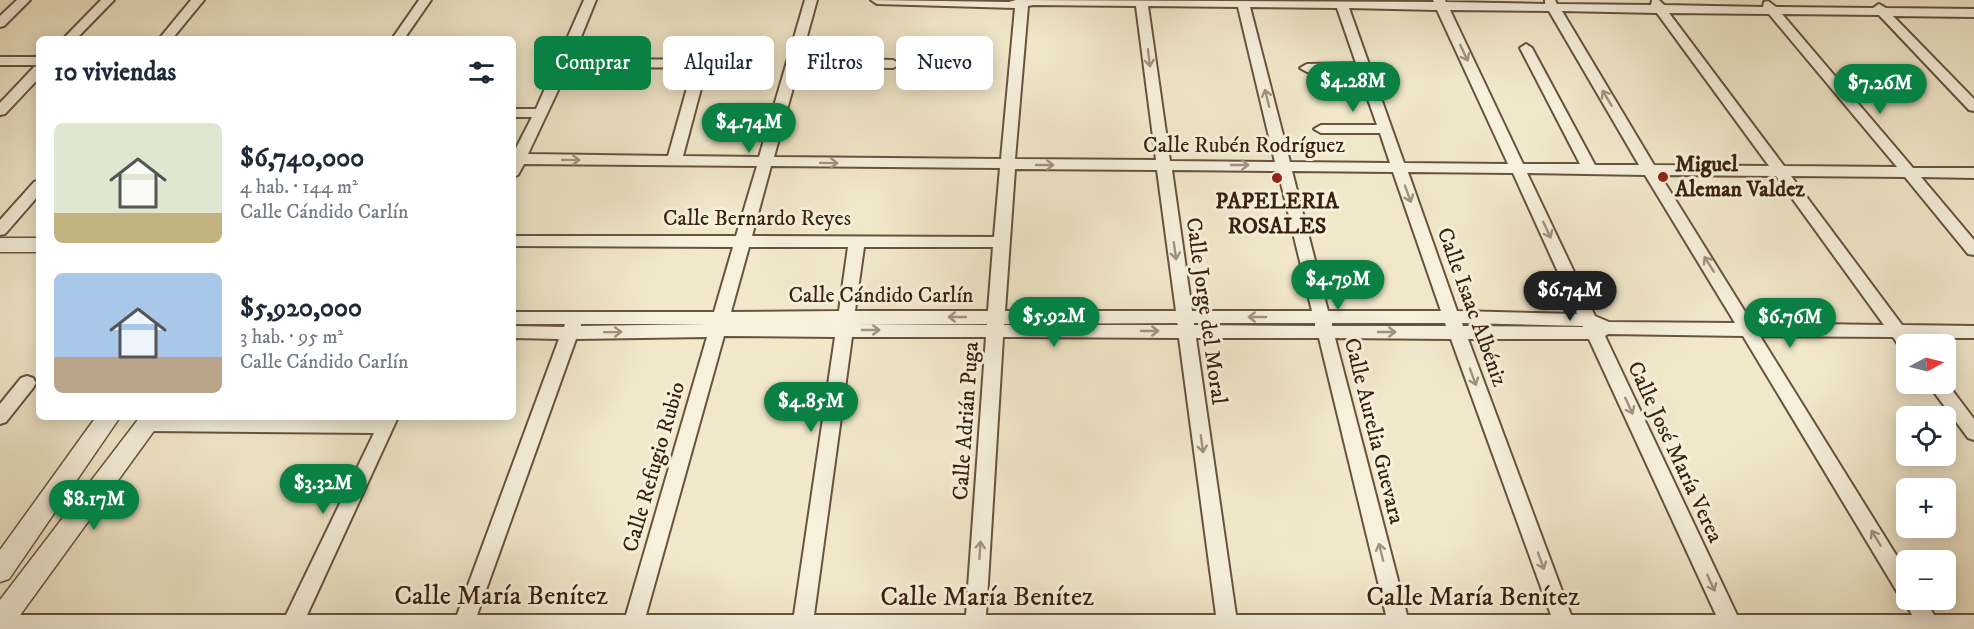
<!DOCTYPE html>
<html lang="es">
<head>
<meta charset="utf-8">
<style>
  :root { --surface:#fff; --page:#f2f2f3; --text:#1f2937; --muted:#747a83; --accent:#0b8043 }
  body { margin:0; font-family:"IM FELL DW Pica",serif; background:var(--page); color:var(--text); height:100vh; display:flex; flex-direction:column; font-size:22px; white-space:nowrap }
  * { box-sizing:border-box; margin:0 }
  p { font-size:20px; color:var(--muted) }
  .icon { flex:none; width:33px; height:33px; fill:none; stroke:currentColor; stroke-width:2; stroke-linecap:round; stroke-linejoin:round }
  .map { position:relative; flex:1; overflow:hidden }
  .drawer { position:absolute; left:36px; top:36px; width:480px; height:384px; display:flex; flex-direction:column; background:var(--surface); border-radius:9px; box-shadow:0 3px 15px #0003 }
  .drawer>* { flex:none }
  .hud { position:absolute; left:534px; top:36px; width:570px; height:54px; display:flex; gap:12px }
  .needle { width:39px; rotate:83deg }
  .fabs { position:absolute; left:1896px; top:334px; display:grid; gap:12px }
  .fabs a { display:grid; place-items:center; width:60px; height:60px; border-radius:9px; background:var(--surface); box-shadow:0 3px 15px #0003; font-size:30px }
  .price { position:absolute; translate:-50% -51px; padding:0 14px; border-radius:21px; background:var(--accent); color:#fff; font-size:20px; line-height:39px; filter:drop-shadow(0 2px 3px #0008) }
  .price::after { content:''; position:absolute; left:50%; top:36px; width:18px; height:14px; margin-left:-9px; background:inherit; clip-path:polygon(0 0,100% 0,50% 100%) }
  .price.active { background:#222; color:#fff }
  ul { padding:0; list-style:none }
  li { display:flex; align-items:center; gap:18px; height:150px; padding:0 18px }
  li span { display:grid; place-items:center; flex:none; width:168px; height:120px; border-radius:9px; color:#555 }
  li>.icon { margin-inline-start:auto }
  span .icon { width:72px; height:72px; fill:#fffc; stroke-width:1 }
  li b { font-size:26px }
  h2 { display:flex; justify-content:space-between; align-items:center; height:72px; padding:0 18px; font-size:26px }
  .chip { padding:0 21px; border-radius:9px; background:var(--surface); box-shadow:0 3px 15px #0003; font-size:21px; line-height:54px }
  .chip.active { background:var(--accent); color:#fff }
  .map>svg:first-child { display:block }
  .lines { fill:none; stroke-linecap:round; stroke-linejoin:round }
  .minor-casing { stroke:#67533e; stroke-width:4 }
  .tertiary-casing { stroke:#67533e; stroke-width:3 }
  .minor { fill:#f6f0dd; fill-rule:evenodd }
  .tertiary { fill:#f6f0dd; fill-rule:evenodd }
  .oneway { stroke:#a19380 }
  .poi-dot { fill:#8f2418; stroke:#f6f0dd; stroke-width:2 }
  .labels { text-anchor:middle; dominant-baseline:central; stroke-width:6; stroke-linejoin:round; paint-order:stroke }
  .street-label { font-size:22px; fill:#39210f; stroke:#f6f0dd }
  .poi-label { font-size:22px; font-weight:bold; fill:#39210f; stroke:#f6f0dd; text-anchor:start }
  .near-street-label { font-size:27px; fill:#39210f; stroke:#f6f0dd }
</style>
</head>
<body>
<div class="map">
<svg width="1974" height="629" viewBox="0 0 1974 629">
  <rect width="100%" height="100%" fill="#f1e8ca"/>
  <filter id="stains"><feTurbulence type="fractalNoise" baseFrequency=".00333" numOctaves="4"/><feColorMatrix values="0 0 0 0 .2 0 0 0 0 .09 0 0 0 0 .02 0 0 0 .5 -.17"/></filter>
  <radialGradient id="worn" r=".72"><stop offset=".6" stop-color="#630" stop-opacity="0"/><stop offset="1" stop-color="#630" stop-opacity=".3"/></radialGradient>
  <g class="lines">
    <defs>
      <g id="minor">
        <path d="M17 0H30L4 26 0 27V16Z"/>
        <path d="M101 0H114L76 39H63Z"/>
        <path d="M191 0H204L172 39H159Z"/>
        <path d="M419 0H431L404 39H392Z"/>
        <path d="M584 0H596L572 59 753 60 760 64 753 68 569 67 528 154 668 156 689 81 696 77 703 81 683 156 759 157 805 0H817L801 58 893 60 900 64 893 68 799 66 774 157 1001 159 1015 8 877 4 871 0 1009 2 1016 0 1434 2 1433 0H1445L1446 2 1545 4V0H1555L1557 4 1651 5 1652 0H1659L1664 5 1763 7 1764 2 1768 1 1776 7 1873 8 1879 4 1886 8 1974 9V17L1893 16 1974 99V111L1969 110 1879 15 1782 14 1913 168H1974V178L1921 177 1974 240V255L1968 254 1905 177 1791 176 1902 325 1974 326V338H1912L1916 345H1906V351L1902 350 1893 337 1760 336 1906 571V600H1925L1934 615H1974V629H0V615H286L374 433 148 431 142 429 139 424 142 419 147 417H398L307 615H457L559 339 513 338V326L564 327 565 324H513V312H714L733 247 513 246V236H736L757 166 524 164 518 175 513 177V154L532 117H513V109H536ZM1033 5 1136 6 1156 160 1015 159 1028 6ZM1148 6 1238 7 1275 162 1170 161ZM1250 7 1337 8 1356 63 1307 64 1300 68 1307 72 1358 71 1377 125H1321L1314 129 1321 133H1380L1390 163 1290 162ZM1349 8 1437 10 1508 164 1404 163ZM1450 10 1549 11 1639 165H1595L1532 48 1526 44 1520 48 1580 164H1523ZM1562 11 1657 13 1769 166 1654 165ZM1669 13 1769 14 1897 167 1784 166ZM771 166 1000 168 994 237 752 236ZM1015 169 1157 170 1176 311H1005ZM1172 170 1278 171 1312 311H1192ZM1292 171 1393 172 1441 311H1328ZM1408 172 1513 173 1577 314 1457 311ZM1527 173 1645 175 1735 323 1609 322 1595 316ZM1660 175 1776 176 1884 325 1752 323ZM749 247H848L839 311 731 312ZM864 247H993L988 311H855ZM1177 323 1178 325H1004V324ZM1194 323H1315V326L1194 325ZM1332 323H1445L1446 326H1332ZM1462 323 1583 326V327L1463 326ZM581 324H706L581 326ZM854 324H987V325ZM1608 334 1743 336 1899 595 1905 597 1904 600 1912 615H1737L1605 336ZM724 336 835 337 794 615H646ZM707 337 626 615H477L576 339ZM852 337H986L966 615H814ZM1003 337 1179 338 1216 615H986ZM1196 338H1319L1386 615H1236ZM1335 338 1451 339 1551 615H1407ZM1468 339H1589L1716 615H1571Z"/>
        <rect x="0" y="57" width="39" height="8"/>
        <path d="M39 66V78L5 114 0 115V103L34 67Z"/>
        <path d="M39 180V195L5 234 0 235V220L34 182Z"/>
        <path d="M27 376 33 378 36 383 33 388 6 422 0 424V404L21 378Z"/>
        <path d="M1946 382 1974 419V440L1968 438 1928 384Z"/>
      </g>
      <g id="tertiary">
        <rect x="0" y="238" width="39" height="14"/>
        <path d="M96 417H120L9 579 0 582V550Z"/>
        <path d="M140 417H164L10 629H0V600Z"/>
      </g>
    </defs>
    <use href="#minor" class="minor-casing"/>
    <use href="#tertiary" class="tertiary-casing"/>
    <use href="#minor" class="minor"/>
    <use href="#tertiary" class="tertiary"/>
  </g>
  <defs><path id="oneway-shaft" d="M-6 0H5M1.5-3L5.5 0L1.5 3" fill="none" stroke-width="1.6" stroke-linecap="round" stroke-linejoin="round" transform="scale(1.5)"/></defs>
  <g class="oneway">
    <use href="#oneway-shaft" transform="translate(1464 53) rotate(65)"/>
    <use href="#oneway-shaft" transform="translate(1149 58) rotate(83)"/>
    <use href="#oneway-shaft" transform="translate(1267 98) rotate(-104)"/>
    <use href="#oneway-shaft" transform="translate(1607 98) rotate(-121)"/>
    <use href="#oneway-shaft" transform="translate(571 160) rotate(1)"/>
    <use href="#oneway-shaft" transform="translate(829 163) rotate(1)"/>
    <use href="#oneway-shaft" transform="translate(1045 165)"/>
    <use href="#oneway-shaft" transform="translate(1240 165)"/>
    <use href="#oneway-shaft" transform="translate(1408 194) rotate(70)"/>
    <use href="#oneway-shaft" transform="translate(1547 230) rotate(65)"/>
    <use href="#oneway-shaft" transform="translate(1175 251) rotate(82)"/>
    <use href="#oneway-shaft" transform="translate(1709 264) rotate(-122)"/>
    <use href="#oneway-shaft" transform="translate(957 317) rotate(180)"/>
    <use href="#oneway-shaft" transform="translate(1257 317) rotate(180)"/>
    <use href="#oneway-shaft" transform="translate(871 330)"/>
    <use href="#oneway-shaft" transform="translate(1150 331)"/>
    <use href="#oneway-shaft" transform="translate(613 332) rotate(-1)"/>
    <use href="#oneway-shaft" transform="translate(1387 332)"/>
    <use href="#oneway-shaft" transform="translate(1473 377) rotate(70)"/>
    <use href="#oneway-shaft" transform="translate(1629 406) rotate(65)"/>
    <use href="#oneway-shaft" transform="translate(1202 444) rotate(82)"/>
    <use href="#oneway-shaft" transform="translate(1876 538) rotate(-121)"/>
    <use href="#oneway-shaft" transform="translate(980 550) rotate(-86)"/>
    <use href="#oneway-shaft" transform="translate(1381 552) rotate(-104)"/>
    <use href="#oneway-shaft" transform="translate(1541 561) rotate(70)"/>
    <use href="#oneway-shaft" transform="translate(1711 583) rotate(65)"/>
  </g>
  <g class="poi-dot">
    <circle cx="1663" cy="177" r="6"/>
    <circle cx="1277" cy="178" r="6"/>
  </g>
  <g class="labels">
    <g class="street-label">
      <text x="1244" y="145">Calle Rubén Rodríguez</text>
      <text x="757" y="218">Calle Bernardo Reyes</text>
      <text x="881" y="295">Calle Cándido Carlín</text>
      <text transform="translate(1472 307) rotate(70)">Calle Isaac Albéniz</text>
      <text transform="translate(1206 311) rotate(82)">Calle Jorge del Moral</text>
      <text transform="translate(966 421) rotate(-86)">Calle Adrián Puga</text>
      <text transform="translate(1374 431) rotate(76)">Calle Aurelia Guevara</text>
      <text transform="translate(1675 452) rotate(65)">Calle José María Verea</text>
      <text transform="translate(654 467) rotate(-74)">Calle Refugio Rubio</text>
    </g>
    <g class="poi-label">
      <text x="1675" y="164">Miguel<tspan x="1675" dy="25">Aleman Valdez</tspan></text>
      <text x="1277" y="201" text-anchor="middle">PAPELERIA<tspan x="1277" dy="25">ROSALES</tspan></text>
    </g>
    <g class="near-street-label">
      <text x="501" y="596">Calle María Benítez</text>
      <text x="987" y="597">Calle María Benítez</text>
      <text x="1473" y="597">Calle María Benítez</text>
    </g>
  </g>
  <rect width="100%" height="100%" filter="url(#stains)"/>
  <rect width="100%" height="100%" fill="url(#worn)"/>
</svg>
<div class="fabs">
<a><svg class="needle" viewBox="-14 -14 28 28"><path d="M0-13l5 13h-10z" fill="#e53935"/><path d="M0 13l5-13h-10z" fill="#747a83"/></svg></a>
<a><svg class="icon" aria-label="locate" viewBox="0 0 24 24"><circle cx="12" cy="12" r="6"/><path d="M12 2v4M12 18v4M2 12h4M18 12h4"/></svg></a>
<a>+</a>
<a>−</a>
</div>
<b class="price" style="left:1353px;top:113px">$4.28M</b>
<b class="price" style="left:1880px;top:115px">$7.26M</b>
<b class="price" style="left:749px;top:154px">$4.74M</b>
<b class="price" style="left:1338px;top:311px">$4.79M</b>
<b class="price active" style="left:1570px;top:322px">$6.74M</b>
<b class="price" style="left:1054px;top:348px">$5.92M</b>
<b class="price" style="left:1790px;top:349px">$6.76M</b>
<b class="price" style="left:811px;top:433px">$4.85M</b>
<b class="price" style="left:323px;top:515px">$3.32M</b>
<b class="price" style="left:94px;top:531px">$8.17M</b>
<div class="hud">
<a class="chip active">Comprar</a>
<a class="chip">Alquilar</a>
<a class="chip">Filtros</a>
<a class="chip">Nuevo</a>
</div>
<section class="drawer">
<h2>10 viviendas<svg class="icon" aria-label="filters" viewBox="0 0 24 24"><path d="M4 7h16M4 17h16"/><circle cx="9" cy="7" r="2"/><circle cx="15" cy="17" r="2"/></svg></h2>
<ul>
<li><span style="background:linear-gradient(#dfe7d0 75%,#c2b280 0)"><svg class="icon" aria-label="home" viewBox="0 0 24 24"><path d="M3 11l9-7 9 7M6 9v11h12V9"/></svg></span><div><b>$6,740,000</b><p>4 hab. · 144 m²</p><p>Calle Cándido Carlín</p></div></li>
<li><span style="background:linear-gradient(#a9c7e8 70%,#b9a48a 0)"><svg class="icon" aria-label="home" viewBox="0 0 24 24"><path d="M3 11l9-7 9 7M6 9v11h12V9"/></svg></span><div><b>$5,920,000</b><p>3 hab. · 95 m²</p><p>Calle Cándido Carlín</p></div></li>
</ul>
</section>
</div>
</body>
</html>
